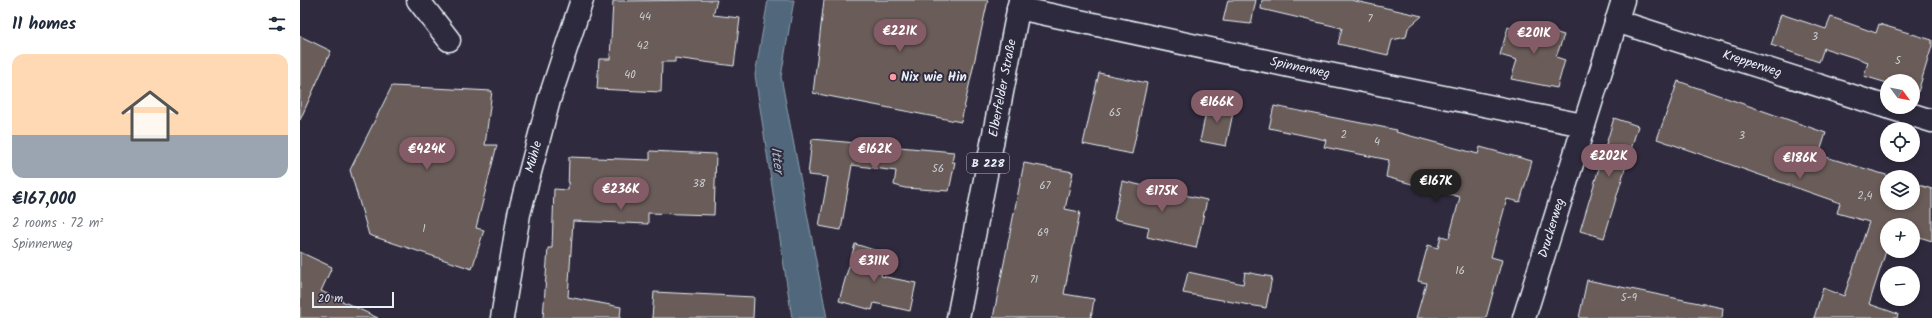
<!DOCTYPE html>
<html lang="en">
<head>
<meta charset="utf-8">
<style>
  :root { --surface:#fff; --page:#f6f6f7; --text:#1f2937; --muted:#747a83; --accent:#845c67 }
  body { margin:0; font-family:Kalam,sans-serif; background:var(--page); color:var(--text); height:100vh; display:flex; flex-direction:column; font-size:15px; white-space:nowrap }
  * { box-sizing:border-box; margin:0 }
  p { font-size:13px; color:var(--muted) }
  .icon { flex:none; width:22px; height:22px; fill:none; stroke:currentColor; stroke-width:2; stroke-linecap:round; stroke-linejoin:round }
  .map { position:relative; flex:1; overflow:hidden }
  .sheet { display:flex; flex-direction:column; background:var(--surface); width:300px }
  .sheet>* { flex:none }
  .needle { width:26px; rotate:122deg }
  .buttons { position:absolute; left:1580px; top:74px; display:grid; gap:8px }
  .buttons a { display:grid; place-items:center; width:40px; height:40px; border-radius:50%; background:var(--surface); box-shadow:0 2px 6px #0003; font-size:20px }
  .scale { position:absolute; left:12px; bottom:10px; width:82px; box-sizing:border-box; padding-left:4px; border:2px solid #e8f1f8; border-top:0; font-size:11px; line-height:14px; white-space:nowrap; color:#e8f1f8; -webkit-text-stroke:3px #2f2a3d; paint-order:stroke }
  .price { position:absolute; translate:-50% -34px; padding:0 9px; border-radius:14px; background:var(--accent); color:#fff; font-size:13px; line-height:26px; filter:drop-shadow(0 1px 2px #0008) }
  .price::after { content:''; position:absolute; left:50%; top:24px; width:12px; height:9px; margin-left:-6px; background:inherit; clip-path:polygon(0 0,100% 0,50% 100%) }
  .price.on { background:#222; color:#fff }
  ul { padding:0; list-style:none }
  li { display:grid; align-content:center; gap:8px; height:212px; padding:0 12px }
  li span { display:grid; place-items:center; height:124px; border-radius:12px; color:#555 }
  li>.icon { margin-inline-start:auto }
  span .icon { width:72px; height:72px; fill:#fffc; stroke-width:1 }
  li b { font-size:17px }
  h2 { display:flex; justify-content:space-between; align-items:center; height:48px; padding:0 12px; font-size:17px }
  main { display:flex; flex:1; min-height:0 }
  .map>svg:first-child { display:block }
  .water { fill:#51687c; stroke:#8d9fae }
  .building { fill:#6a5c58; stroke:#e8f1f8 }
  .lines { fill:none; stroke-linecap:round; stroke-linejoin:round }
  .minor-casing { stroke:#e8f1f8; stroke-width:25 }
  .primary-casing { stroke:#e8f1f8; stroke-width:25 }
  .minor { stroke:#2f2a3d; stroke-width:22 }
  .primary { stroke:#2f2a3d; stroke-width:22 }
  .poi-dot { fill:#ff9aa2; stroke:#2f2a3d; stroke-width:1.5 }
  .labels { text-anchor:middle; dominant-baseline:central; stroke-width:4; stroke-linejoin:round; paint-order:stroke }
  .number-label { font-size:11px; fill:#c8ccd0 }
  .shield { fill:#2f2a3d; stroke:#b0b5c0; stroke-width:1 }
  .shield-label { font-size:12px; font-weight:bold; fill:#e8f1f8 }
  .street-label { font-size:13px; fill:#e8f1f8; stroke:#2f2a3d }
  .poi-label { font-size:13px; font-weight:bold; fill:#e8f1f8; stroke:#2f2a3d; text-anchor:start }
  .water-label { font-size:14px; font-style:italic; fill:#acbac6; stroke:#2f2a3d }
</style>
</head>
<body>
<main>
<section class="sheet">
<h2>11 homes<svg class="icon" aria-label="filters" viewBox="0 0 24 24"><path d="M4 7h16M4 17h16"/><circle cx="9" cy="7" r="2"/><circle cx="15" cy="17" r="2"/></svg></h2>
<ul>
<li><span style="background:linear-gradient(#ffd9b3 65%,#9aa5b1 0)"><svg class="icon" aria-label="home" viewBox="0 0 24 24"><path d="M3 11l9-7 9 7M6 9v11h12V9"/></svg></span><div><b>€167,000</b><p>2 rooms · 72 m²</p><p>Spinnerweg</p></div></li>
</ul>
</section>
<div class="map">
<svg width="1632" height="318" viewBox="0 0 1632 318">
  <rect width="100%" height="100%" fill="#2f2a3d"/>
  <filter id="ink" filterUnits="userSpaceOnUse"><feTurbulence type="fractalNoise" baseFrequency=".025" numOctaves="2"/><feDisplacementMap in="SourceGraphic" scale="8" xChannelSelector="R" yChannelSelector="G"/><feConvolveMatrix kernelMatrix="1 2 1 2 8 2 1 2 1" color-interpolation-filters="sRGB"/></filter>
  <g filter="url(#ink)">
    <path class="water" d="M468 0H494L481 77 527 318H492L455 75Z"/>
    <g class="building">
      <path d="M417 0 413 15 440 18 434 66 375 58V62H362L361 92 297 89 299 59H310L313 1Z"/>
      <path d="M524 0H688L661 122 513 93Z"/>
      <path d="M928 0H956L951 24 923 21Z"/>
      <path d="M962 0H1051L1122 16 1108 28 1106 37 1092 40 1088 55 1038 44 1042 28 961 9Z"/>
      <path d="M1481 14 1526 29 1531 17 1576 33 1579 24 1632 40V46L1618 92 1613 91V81H1587V83L1564 76 1568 62 1524 48 1519 62 1471 45Z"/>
      <path d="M1220 22 1264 35 1256 57 1265 60 1257 88 1211 79 1217 60 1200 55 1208 27 1217 30Z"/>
      <path d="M0 36 31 51 0 120Z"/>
      <path d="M799 73 847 83 832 154 783 144Z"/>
      <path d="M1378 81 1526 133 1519 155 1593 177H1587V203H1613V183L1632 189V241L1613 235V225H1587V248L1569 304 1598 314 1597 318H1514L1523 288 1544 296 1569 222 1537 213 1540 203 1357 139Z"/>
      <path d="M92 86 192 91 185 145H197L176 228 184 230 172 269 69 235 50 170Z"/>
      <path d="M908 103 934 108 926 146 900 141Z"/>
      <path d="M974 106 1097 130 1096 132 1178 154 1180 147 1232 161 1220 202 1207 199 1191 257 1202 260 1186 318H1116L1126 283 1118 281 1128 245 1138 248 1141 236 1149 238 1160 197 1086 177 1089 160 1024 147 1026 140 969 128Z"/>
      <path d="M1314 118 1338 126 1304 238 1280 231Z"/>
      <path d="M512 139 654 152 652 162H655L649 191 605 188 594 185 596 171 552 165 541 230 519 226 528 177 508 175Z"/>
      <path d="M350 151 416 154 414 215 348 213V224L273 221 268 297 321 307 320 318H243L248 248H252L254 189 268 190 269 157 350 160Z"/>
      <path d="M724 163 773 172 765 209 780 212 764 294 794 299 791 318H693Z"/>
      <path d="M822 181 907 200 896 248 847 237 849 227 814 219Z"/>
      <path d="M555 244 587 254 581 276 616 283 610 311 574 303 572 310 539 301Z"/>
      <path d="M0 252 32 267 21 291 78 318H0Z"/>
      <path d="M888 272 943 284 945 272 972 277 966 308 883 293Z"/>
      <path d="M1287 280 1423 308 1422 318H1279Z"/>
      <path d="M354 292 454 297 453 318H352Z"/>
    </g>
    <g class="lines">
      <defs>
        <g id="minor">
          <path d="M118 0 149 40"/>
          <path d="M718 8 994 67 1283 125"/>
          <path d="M1316 21 1587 107"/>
          <path d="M1587 107 1632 121"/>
          <path d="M202 318 219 214 249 100 282 0"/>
          <path d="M1224 318 1323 0"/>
        </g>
        <path id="primary" d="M658 318 720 0"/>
      </defs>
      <use href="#minor" class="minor-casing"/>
      <use href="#primary" class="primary-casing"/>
      <use href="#minor" class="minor"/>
      <use href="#primary" class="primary"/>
    </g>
  </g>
  <circle class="poi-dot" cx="593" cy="77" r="4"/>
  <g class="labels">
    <g class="number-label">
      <text x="345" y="17">44</text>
      <text x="1070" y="19">7</text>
      <text x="1515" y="37">3</text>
      <text x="343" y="46">42</text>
      <text x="1598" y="61">5</text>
      <text x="330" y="75">40</text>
      <text x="815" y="113">65</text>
      <text x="1044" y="135">2</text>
      <text x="1442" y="136">3</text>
      <text x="1077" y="142">4</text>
      <text x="638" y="169">56</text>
      <text x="399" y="184">38</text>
      <text x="745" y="186">67</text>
      <text x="1565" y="196">2,4</text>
      <text x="124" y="229">1</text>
      <text x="743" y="233">69</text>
      <text x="1160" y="271">16</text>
      <text x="734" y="280">71</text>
      <text x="1329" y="298">5-9</text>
    </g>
    <rect class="shield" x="667" y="153" width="42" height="20" rx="3"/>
    <g class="shield-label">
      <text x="688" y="163">B 228</text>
    </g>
    <g class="street-label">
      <text transform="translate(1452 64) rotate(18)">Krepperweg</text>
      <text transform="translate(1000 68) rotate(12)">Spinnerweg</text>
      <text transform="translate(703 88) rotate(-79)">Elberfelder Straße</text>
      <text transform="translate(234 157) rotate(-75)">Mühle</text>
      <text transform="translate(1252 228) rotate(-73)">Druckerweg</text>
    </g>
    <g class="poi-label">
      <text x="601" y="77">Nix wie Hin</text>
    </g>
    <g class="water-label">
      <text transform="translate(477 160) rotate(82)">Itter</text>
    </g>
  </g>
</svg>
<div class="buttons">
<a><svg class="needle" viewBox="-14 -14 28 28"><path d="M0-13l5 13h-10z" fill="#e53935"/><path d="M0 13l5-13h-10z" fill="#747a83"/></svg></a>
<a><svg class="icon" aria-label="locate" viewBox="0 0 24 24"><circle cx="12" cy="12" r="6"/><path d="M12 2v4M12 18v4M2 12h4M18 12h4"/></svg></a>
<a><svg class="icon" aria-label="layers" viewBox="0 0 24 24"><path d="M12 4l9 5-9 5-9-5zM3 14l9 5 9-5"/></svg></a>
<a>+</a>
<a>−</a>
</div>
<div class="scale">20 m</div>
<b class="price" style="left:600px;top:53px">€221K</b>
<b class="price" style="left:1234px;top:55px">€201K</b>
<b class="price" style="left:917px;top:124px">€166K</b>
<b class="price" style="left:127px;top:171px">€424K</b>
<b class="price" style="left:575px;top:171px">€162K</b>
<b class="price" style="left:1309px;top:178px">€202K</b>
<b class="price" style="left:1500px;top:180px">€186K</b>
<b class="price on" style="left:1136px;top:203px">€167K</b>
<b class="price" style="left:321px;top:211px">€236K</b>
<b class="price" style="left:862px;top:213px">€175K</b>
<b class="price" style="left:574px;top:283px">€311K</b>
</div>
</main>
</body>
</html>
